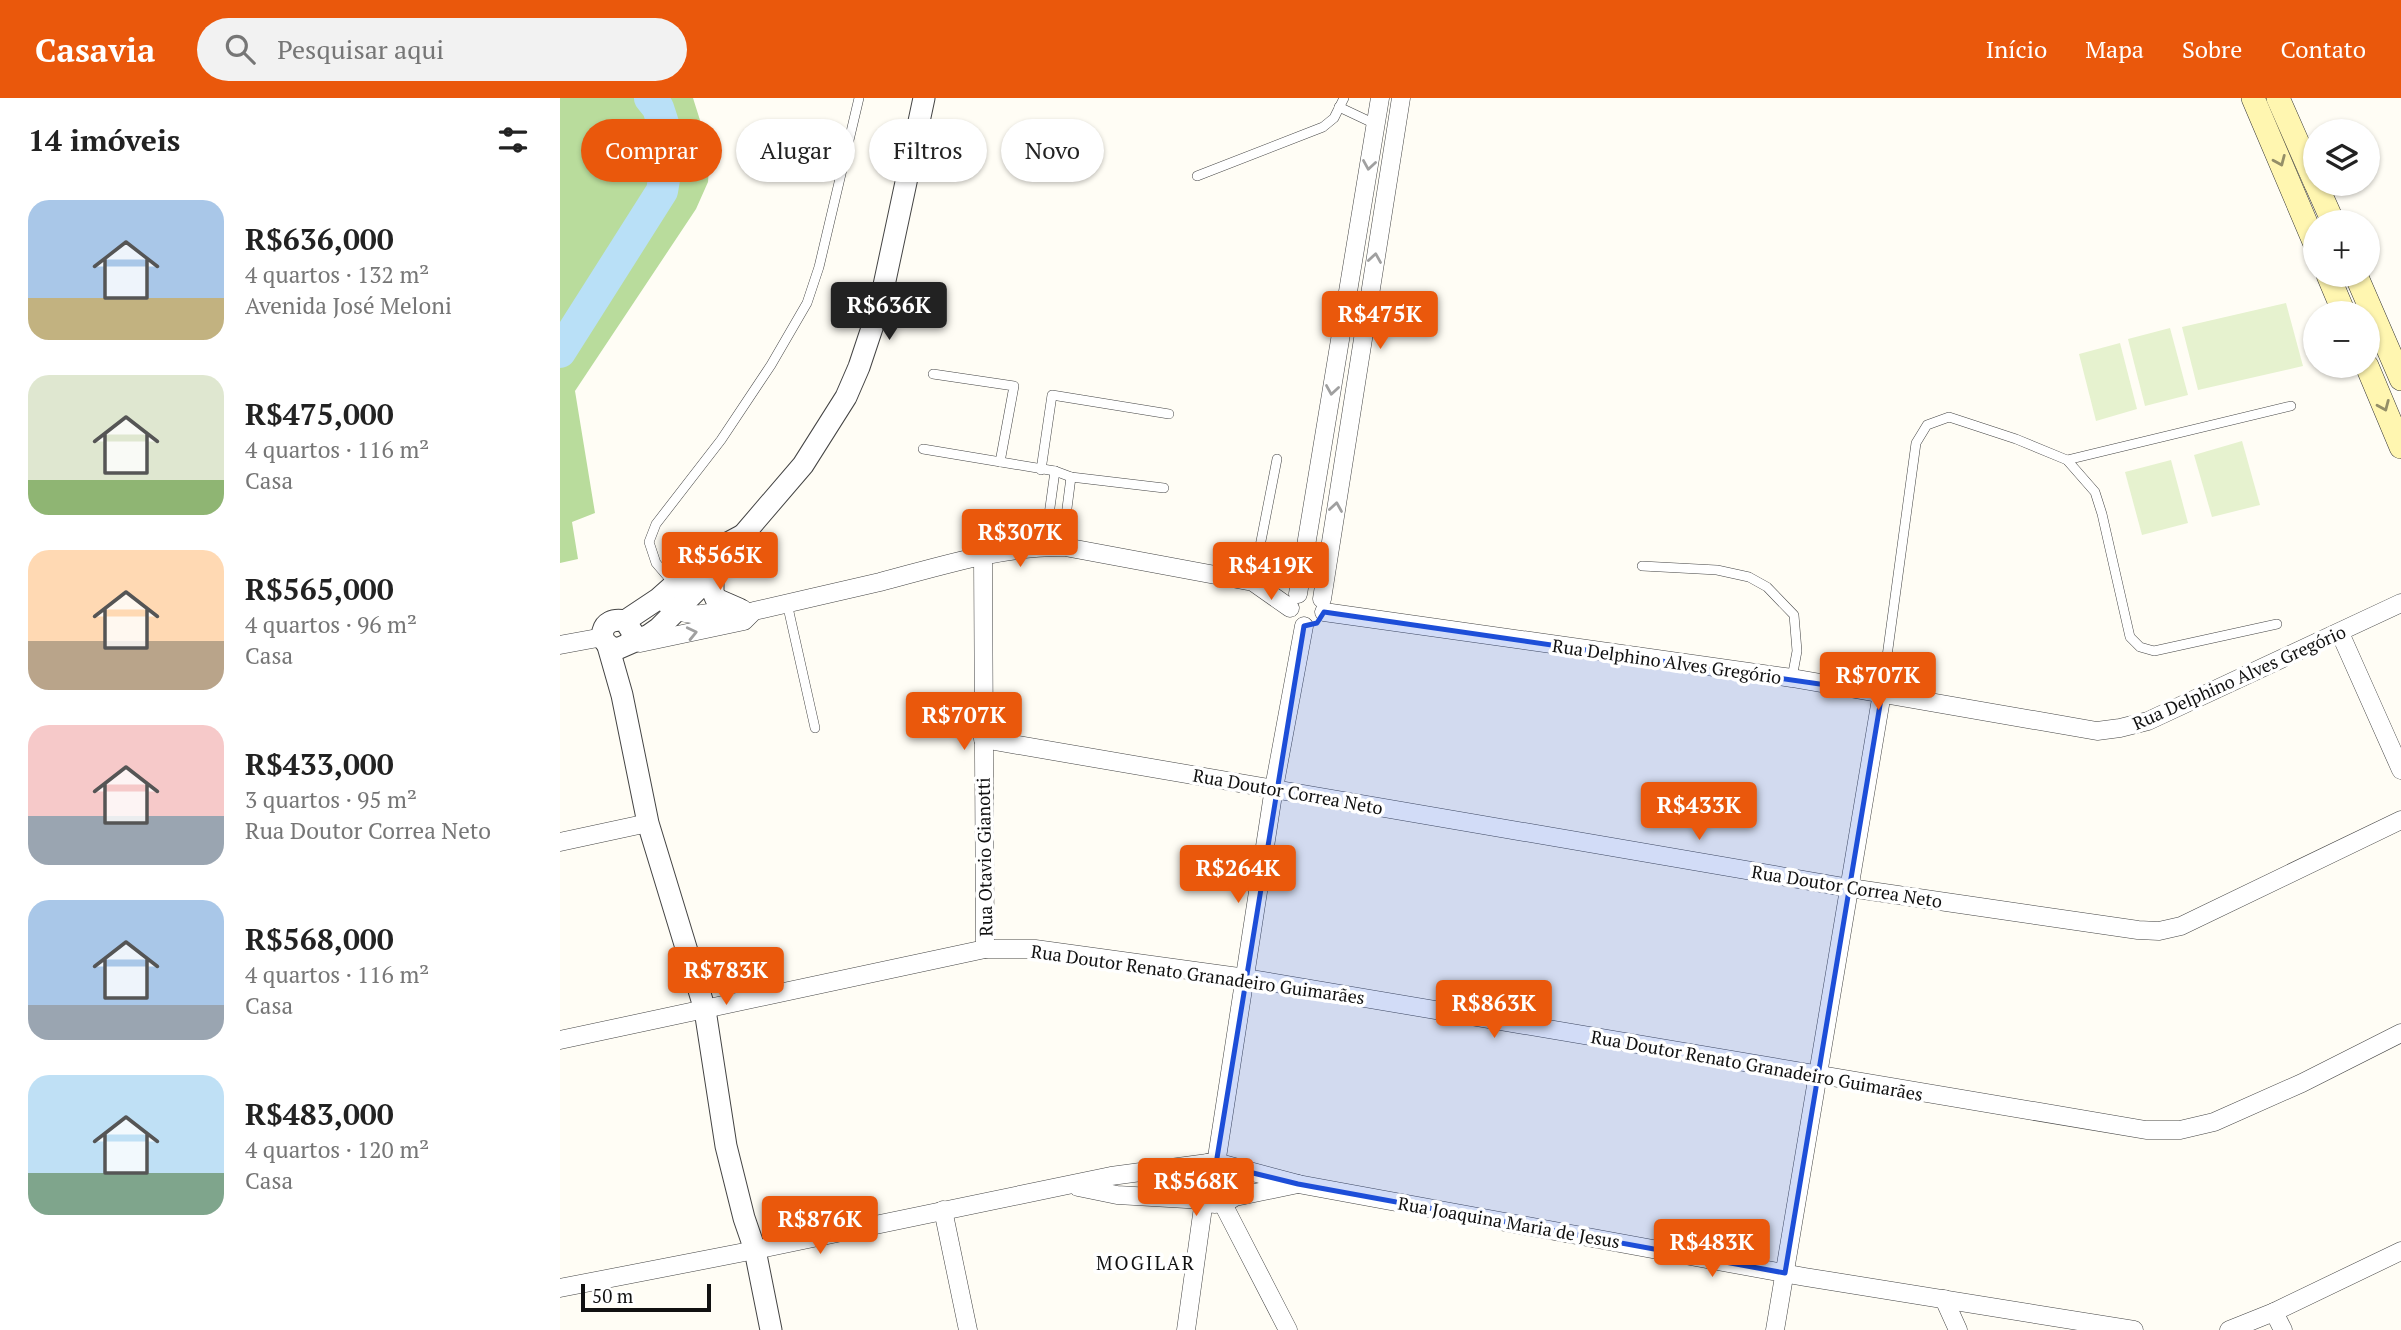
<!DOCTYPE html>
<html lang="pt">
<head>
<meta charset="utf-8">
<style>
  :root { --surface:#fff; --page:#f2f2f2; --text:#222; --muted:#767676; --accent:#ea580c }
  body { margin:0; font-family:"PT Serif",serif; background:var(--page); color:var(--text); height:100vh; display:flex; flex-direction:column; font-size:26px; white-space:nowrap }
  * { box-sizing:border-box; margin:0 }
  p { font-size:23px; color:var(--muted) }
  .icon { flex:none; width:38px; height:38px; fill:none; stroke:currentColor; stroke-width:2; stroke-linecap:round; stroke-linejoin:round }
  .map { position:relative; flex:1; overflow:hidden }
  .panel { display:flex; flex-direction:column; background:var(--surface); width:560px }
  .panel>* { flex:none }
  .hud { position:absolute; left:21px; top:21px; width:665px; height:63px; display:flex; gap:14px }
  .fabs { position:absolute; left:1743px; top:21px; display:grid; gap:14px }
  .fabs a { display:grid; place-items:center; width:77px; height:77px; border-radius:50%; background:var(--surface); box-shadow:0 2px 5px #0004; font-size:35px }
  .scale { position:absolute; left:21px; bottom:18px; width:130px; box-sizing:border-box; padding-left:7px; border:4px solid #111; border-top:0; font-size:19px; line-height:24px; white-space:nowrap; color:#111; -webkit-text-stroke:5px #fff; paint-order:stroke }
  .price { position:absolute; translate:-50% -60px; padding:0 16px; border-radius:7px; background:var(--accent); color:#fff; font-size:23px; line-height:46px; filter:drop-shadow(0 2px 4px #0008) }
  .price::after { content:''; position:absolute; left:50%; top:42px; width:21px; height:16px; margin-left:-10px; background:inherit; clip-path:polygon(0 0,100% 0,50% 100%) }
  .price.on { background:#222; color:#fff }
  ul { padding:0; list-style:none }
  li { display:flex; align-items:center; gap:21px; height:175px; padding:0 28px }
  li span { display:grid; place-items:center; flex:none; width:196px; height:140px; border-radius:21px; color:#555 }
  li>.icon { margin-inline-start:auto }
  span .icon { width:84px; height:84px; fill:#fffc; stroke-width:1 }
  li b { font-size:30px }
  h2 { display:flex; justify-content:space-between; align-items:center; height:84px; padding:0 28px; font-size:30px }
  .chip { padding:0 24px; border-radius:32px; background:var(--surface); box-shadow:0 2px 5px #0004; font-size:24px; line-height:63px }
  .chip.on { background:var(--accent); color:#fff }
  header { display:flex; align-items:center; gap:42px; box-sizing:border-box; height:98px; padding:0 35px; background:var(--accent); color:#fff }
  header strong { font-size:33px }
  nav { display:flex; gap:38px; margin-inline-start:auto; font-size:24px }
  .search { width:490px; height:63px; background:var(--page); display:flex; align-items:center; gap:18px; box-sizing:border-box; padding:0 24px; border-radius:38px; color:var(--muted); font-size:26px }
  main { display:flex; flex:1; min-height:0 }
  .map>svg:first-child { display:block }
  .green { fill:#d5ebbd }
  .forest { fill:#b9dc9c }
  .pitch { fill:#e6f2cf }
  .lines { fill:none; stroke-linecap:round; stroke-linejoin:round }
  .river { stroke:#b9e0f7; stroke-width:32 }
  .service-casing { stroke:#444; stroke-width:10 }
  .minor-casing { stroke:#444; stroke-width:19 }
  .tertiary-casing { stroke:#444; stroke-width:23 }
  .secondary-casing { stroke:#333; stroke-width:24 }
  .service { stroke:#fff; stroke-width:9 }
  .minor { stroke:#fff; stroke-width:18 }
  .tertiary { stroke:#fff; stroke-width:21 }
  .secondary { stroke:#fff6b0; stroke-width:23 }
  .oneway { stroke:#948f68 }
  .oneway2 { stroke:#a0a0a0 }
  .marked { fill:#1d4ed8; fill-opacity:0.2; stroke:#1d4ed8; stroke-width:5; stroke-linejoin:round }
  .labels { text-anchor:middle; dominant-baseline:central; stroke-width:7; stroke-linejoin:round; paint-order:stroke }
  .street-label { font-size:18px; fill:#111; stroke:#fff }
  .neighbourhood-label { font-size:19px; letter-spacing:2px; fill:#111; stroke:#fff }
</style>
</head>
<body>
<header>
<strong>Casavia</strong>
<div class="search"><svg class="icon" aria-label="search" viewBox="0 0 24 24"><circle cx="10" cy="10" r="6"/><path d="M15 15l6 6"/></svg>Pesquisar aqui</div>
<nav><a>Início</a><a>Mapa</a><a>Sobre</a><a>Contato</a></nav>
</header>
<main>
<section class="panel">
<h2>14 imóveis<svg class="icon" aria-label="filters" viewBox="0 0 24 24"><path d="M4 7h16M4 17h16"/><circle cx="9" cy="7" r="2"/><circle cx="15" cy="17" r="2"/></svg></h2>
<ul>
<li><span style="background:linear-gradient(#a9c7e8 70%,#c2b280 0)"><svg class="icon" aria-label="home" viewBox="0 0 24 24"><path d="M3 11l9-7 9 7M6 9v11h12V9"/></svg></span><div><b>R$636,000</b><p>4 quartos · 132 m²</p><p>Avenida José Meloni</p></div></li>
<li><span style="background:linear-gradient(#dfe7d0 75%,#8fb573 0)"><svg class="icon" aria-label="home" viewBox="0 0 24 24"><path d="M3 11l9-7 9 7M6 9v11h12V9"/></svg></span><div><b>R$475,000</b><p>4 quartos · 116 m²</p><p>Casa</p></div></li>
<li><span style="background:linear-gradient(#ffd9b3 65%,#b9a48a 0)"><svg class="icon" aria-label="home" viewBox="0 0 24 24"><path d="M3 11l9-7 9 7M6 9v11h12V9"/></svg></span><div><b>R$565,000</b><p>4 quartos · 96 m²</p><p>Casa</p></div></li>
<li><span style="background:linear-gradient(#f6c9c9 65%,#9aa5b1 0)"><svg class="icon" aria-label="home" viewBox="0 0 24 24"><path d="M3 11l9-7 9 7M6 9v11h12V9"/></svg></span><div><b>R$433,000</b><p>3 quartos · 95 m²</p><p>Rua Doutor Correa Neto</p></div></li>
<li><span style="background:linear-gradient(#a9c7e8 75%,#9aa5b1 0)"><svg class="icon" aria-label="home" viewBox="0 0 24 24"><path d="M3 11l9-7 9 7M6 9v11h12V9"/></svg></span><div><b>R$568,000</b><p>4 quartos · 116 m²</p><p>Casa</p></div></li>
<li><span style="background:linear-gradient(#bfe0f5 70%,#7fa58c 0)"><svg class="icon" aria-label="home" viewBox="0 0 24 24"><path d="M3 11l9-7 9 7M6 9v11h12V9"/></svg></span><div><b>R$483,000</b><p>4 quartos · 120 m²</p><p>Casa</p></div></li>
</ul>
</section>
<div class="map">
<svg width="1841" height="1232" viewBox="0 0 1841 1232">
  <rect width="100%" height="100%" fill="#fffdf5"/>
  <path class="green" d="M662 1072 672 1081 670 1094 653 1099 646 1093V1079L653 1073Z"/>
  <path class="forest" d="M0 0H133L150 54 148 84 136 111 15 293 35 415 12 424 18 461 0 465Z"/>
  <g class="pitch">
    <path d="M1726 205 1743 268 1638 292 1622 229Z"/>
    <path d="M1610 230 1628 297 1585 308 1568 241Z"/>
    <path d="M1560 245 1577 311 1536 323 1519 256Z"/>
    <path d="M1682 343 1700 407 1652 419 1634 357Z"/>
    <path d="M1611 362 1628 425 1582 437 1565 374Z"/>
  </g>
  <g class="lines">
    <path class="river" d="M0 254 102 93 110 47 98 10 90 0"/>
    <defs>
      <g id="service">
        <path d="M779 9 815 26"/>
        <path d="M637 78 763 29 774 20 784 0"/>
        <path d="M373 276 454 288 440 364"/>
        <path d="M363 351 495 373 511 379 604 390"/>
        <path d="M1507 362 1535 394 1542 416 1570 539 1580 549 1594 553 1717 526"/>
        <path d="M481 372 492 297 609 316"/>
        <path d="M479 448 488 424 495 373"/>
        <path d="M505 449V426L511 379"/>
        <path d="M1082 468 1157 472 1189 479 1207 489 1234 517 1237 553 1232 580"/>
        <path d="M693 484 717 361"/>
        <path d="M114 486 96 465 89 444 96 426 161 342 211 267 247 205 259 169 299 0"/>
        <path d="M227 505 255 630"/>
        <path d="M1322 595 1356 345 1367 327 1389 319 1456 341 1507 362 1731 308"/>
      </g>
      <g id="minor">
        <path d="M423 457 425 851"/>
        <path d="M738 496 820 0"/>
        <path d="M762 501 841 0"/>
        <path d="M106 506C137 527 152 509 183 511"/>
        <path d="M764 514 1232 580 1537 633 1560 630 1588 623 1841 505"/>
        <path d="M1780 535 1841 672"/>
        <path d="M80 545 184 523 194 513C236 503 278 494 320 484 381 468 442 448 505 449L693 484 730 510"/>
        <path d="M0 547 43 539"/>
        <path d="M423 641 1290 790 1578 832 1599 833 1621 828 1841 722"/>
        <path d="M0 744 88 725"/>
        <path d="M0 942 425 851H475L686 880 1586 1032H1620L1654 1024 1742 985 1841 935"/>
        <path d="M656 1066 714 690 744 528"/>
        <path d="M669 1069C714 1108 604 1129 648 1065L663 1066 738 1086 675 1099"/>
        <path d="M738 1086 1245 1179 1574 1232"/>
        <path d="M518 1089 557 1097 644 1102 626 1232"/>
        <path d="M663 1106 728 1232"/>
        <path d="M383 1112 408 1232"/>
        <path d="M0 1190 195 1152 551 1078 648 1065"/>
        <path d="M1384 1201 1398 1232"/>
        <path d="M1714 1214 1723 1232"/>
        <path d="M1215 1232 1322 595"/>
        <path d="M1669 1232 1714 1214 1841 1153"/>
      </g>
      <g id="tertiary">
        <path d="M153 478V494L156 501 179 511"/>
        <path d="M65 523 98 501 151 454 181 438"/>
        <path d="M70 545 73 535 65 523C40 517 34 546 57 551L89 537 99 530 165 464 183 437 243 367 286 299 299 269 320 206 364 0"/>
        <path d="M48 548 62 597 88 725 145 912 166 1048 184 1120 195 1152 211 1232"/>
      </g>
      <g id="secondary">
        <path d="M1693 0 1755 146"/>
        <path d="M1718 0 1755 84"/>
        <path d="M1756 86 1773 124"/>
        <path d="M1768 177 1784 215"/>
        <path d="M1796 177 1841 281"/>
        <path d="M1807 268 1841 349"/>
      </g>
    </defs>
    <use href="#service" class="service-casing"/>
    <use href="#minor" class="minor-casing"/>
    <use href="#tertiary" class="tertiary-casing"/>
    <use href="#secondary" class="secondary-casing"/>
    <use href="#service" class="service"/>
    <use href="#minor" class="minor"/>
    <use href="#tertiary" class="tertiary"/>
    <use href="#secondary" class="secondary"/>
  </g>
  <defs><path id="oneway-chevron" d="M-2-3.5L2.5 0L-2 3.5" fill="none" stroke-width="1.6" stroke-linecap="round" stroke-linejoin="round" transform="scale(1.75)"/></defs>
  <g class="oneway">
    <use href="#oneway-chevron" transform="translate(1720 63) rotate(67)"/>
    <use href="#oneway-chevron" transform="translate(1824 308) rotate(67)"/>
  </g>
  <g class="oneway2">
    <use href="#oneway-chevron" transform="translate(809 67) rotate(99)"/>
    <use href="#oneway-chevron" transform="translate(815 160) rotate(-81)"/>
    <use href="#oneway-chevron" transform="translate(772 292) rotate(99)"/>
    <use href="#oneway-chevron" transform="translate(776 409) rotate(-81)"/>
    <use href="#oneway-chevron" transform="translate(132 535) rotate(-13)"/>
  </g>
  <path class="marked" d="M764 514 1322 595 1225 1175 738 1086 656 1066 744 528 757 525Z"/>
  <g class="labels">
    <g class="street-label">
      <text transform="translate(1107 563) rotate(8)">Rua Delphino Alves Gregório</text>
      <text transform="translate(1679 579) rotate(-24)">Rua Delphino Alves Gregório</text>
      <text transform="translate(728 693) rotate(10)">Rua Doutor Correa Neto</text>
      <text transform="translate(424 759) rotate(-91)">Rua Otavio Gianotti</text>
      <text transform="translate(1287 788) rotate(9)">Rua Doutor Correa Neto</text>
      <text transform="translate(638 876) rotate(8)">Rua Doutor Renato Granadeiro Guimarães</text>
      <text transform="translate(1197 967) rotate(10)">Rua Doutor Renato Granadeiro Guimarães</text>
      <text transform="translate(949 1124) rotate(10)">Rua Joaquina Maria de Jesus</text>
    </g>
    <g class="neighbourhood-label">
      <text x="586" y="1164">MOGILAR</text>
    </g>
  </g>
</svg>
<div class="fabs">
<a><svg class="icon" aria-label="layers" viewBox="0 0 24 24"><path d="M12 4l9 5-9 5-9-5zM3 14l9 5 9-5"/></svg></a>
<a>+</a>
<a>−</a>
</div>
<div class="scale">50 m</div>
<b class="price on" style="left:329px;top:244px">R$636K</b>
<b class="price" style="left:820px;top:253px">R$475K</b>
<b class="price" style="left:460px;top:471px">R$307K</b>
<b class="price" style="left:160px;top:494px">R$565K</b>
<b class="price" style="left:711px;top:504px">R$419K</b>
<b class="price" style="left:1318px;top:614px">R$707K</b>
<b class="price" style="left:404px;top:654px">R$707K</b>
<b class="price" style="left:1139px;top:744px">R$433K</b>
<b class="price" style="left:678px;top:807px">R$264K</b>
<b class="price" style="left:166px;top:909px">R$783K</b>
<b class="price" style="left:934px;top:942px">R$863K</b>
<b class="price" style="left:636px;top:1120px">R$568K</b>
<b class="price" style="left:260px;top:1158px">R$876K</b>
<b class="price" style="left:1152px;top:1181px">R$483K</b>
<div class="hud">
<a class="chip on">Comprar</a>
<a class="chip">Alugar</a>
<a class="chip">Filtros</a>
<a class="chip">Novo</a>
</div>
</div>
</main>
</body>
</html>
